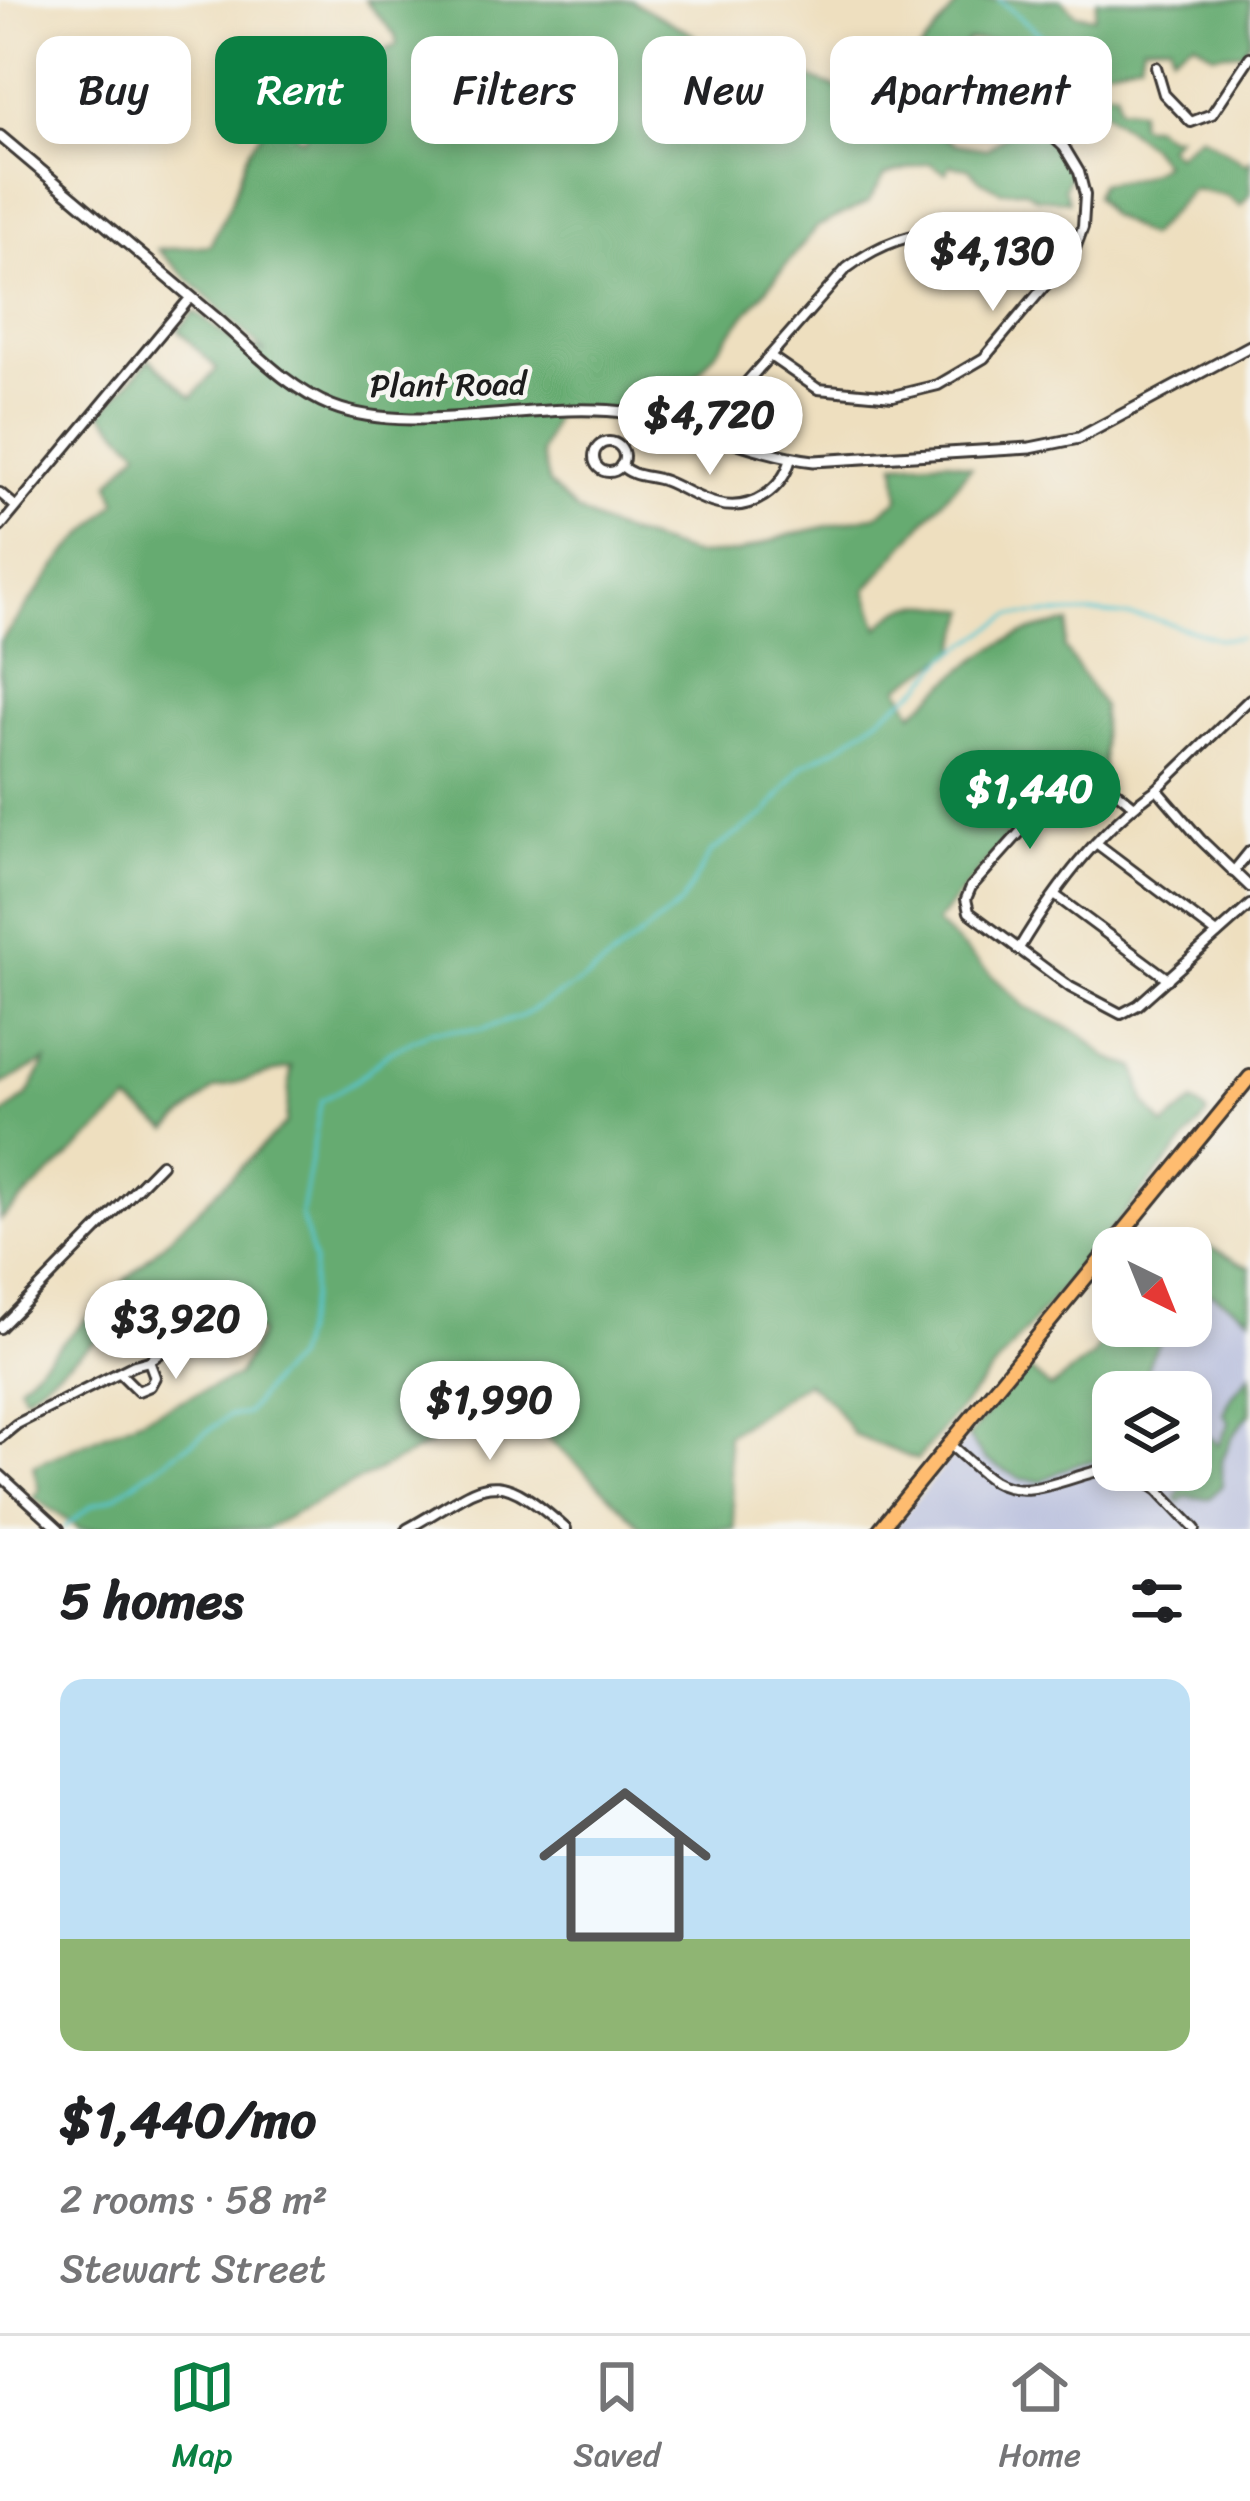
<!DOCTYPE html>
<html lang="en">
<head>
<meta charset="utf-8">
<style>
  :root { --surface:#fff; --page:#f6f6f6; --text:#202124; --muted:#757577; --line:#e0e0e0; --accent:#0b8043 }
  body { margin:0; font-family:Sriracha,sans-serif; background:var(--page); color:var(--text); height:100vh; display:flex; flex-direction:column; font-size:45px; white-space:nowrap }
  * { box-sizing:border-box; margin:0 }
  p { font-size:39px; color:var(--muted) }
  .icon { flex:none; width:66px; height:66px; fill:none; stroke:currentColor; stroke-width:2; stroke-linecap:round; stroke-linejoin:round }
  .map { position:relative; height:1529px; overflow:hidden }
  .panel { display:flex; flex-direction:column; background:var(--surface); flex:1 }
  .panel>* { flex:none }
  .hud { position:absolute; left:36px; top:36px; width:1179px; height:108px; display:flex; gap:24px }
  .needle { width:78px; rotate:137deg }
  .fabs { position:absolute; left:1092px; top:1227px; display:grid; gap:24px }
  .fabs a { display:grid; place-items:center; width:120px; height:120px; border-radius:24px; background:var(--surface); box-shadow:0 6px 18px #0003; font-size:60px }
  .price { position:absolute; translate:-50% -102px; padding:0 27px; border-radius:42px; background:#fff; color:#222; font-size:39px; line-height:78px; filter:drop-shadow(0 3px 6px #0008) }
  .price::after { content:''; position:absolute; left:50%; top:72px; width:36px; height:27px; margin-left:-18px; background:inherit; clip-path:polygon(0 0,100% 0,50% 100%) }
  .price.active { background:var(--accent); color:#fff }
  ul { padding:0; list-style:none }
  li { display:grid; align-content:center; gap:24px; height:636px; padding:0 60px }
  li+li { border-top:3px solid var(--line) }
  li span { display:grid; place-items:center; height:372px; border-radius:24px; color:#555 }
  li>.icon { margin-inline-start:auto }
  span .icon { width:216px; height:216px; fill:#fffc; stroke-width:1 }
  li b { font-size:51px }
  h2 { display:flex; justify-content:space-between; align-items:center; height:144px; padding:0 60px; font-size:51px }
  .chip { padding:0 42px; border-radius:24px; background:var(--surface); box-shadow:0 6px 18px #0003; font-size:42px; line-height:108px }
  .chip.active { background:var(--accent); color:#fff }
  .tab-bar { display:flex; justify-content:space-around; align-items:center; height:168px; border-top:3px solid var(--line); background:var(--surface); font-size:33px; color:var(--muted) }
  .tab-bar a { display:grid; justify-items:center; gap:6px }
  .tab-bar .active { color:var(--accent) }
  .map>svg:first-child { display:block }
  .industrial { fill:#bdc3de }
  .forest { fill:#66ab71; stroke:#416446; stroke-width:3 }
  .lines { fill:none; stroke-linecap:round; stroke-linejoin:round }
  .stream { stroke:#5bc8d1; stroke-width:3 }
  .minor-casing { stroke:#3c3934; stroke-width:14 }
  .tertiary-casing { stroke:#3c3934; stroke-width:15 }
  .primary-casing { stroke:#3c3934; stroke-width:18 }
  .minor { stroke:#fff; stroke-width:8 }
  .tertiary { stroke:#fff; stroke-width:9 }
  .primary { stroke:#febc70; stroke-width:12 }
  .labels { text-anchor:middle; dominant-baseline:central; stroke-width:9; stroke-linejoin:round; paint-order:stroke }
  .street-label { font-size:33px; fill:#1c1c1c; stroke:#f6f6f2 }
</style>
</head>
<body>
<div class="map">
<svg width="1250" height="1529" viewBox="0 0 1250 1529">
  <rect width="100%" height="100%" fill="#f6f6f2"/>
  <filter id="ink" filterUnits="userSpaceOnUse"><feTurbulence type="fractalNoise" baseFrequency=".00833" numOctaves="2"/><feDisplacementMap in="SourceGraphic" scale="24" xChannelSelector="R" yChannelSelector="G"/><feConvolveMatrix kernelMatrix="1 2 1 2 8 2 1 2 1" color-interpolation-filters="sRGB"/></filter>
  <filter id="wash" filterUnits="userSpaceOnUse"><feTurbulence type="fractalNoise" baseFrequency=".004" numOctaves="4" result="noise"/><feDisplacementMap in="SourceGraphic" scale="48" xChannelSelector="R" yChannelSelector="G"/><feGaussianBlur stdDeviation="2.7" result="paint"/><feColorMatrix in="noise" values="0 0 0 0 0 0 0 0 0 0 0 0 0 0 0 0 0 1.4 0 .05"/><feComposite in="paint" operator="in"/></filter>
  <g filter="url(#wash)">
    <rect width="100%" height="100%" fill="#eedfbf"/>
    <path class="industrial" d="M1209 1280 1250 1312V1529H892L1009 1388 1113 1402V1470H1191V1392H1121L1173 1326H1191V1303Z"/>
    <g class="forest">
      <path d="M365 0 632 1 692 34 727 67 797 73 878 103 961 0H1062L1076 14 1095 17 1097 0H1250V38L1243 52 1213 54 1194 41 1172 54 1170 43 1143 44 1140 60 1100 69 1101 89 1116 91 1118 107 1139 110 1138 123 1142 126H1153L1167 136H1177L1167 147 1176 155 1200 135 1246 164 1250 160V194L1241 206 1226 196 1192 189 1148 237 1108 214 1095 196 1099 184C1122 180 1145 180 1163 163L1150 147 1010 40 968 41 949 65 944 82 930 81 940 135 956 144 987 149 1026 120 1065 156 1071 172 1064 188 1069 201 1037 198 1023 190 1001 191 980 180 968 168 950 165 946 173 929 163 885 175 868 202 817 227 691 382 720 405 710 426 679 432 648 421 555 415 541 453 549 484 577 511 610 528 695 555 736 553 789 535 876 515 899 499 896 463 948 460 971 467 866 590 879 628C908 596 929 604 969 610L955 652 899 687 913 713C964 668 999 631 1069 623L1064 647 1102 705 1103 777 1089 782 1058 775 936 923 1025 1006 1083 1035 1107 1057 1136 1068 1145 1102 1164 1126 1193 1102 1208 1114 917 1460 854 1435 831 1402 806 1382 727 1435 735 1529H644L584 1470 507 1405 264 1529H80L33 1497 39 1490 33 1466 237 1376 260 1333 224 1309 167 1285 25 1396 19 1385 286 1123 291 1067 214 1089 168 1130 129 1102 0 1220V1117L28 1095 46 1061 0 1085V642L65 555 117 502 110 483 139 450 102 413 150 359 192 397 217 369 178 330 195 312 233 341 266 353 158 250 210 245C217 231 225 216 231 202 246 165 241 146 277 119L302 139 342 97 354 91C354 71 380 51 397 45L395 35Z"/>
      <path d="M1199 1246C1219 1246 1231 1262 1250 1267V1317L1212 1293 1201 1296 1191 1314V1250Z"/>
      <path d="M1113 1321V1326H1175C1155 1344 1143 1365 1146 1392H1113V1460L1078 1463 1041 1481 1021 1479 985 1459 968 1437 1021 1371 1027 1368 1050 1388 1093 1356Z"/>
      <path d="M1250 1374V1413L1232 1437 1222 1460V1485L1210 1498 1185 1497 1179 1502 1176 1498 1195 1468 1202 1437H1210L1218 1445 1229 1423 1224 1414C1231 1393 1239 1389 1250 1374Z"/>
    </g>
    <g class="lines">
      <g class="stream">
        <path d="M999 0 1053 44 1065 65"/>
        <path d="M65 1527 92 1505 114 1497 229 1416 246 1414 272 1380 294 1359 311 1297 314 1261 301 1215 321 1101 358 1079 389 1052 431 1031 483 1029 522 1016 589 977 681 904 711 852 766 814 802 766 840 746 923 685 948 656 1012 615 1098 613 1151 618 1220 639 1240 638"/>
      </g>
    </g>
  </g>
  <g filter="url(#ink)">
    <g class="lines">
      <defs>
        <g id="minor">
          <path d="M1156 67 1164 94 1191 122 1212 114 1250 57"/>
          <circle cx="995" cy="102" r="14"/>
          <path d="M770 356 818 389 893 396 938 385 984 358 1074 251 1083 227 1085 195 1079 172 1064 147 1029 114 1010 103"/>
          <path d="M718 436V423L724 408 847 268C914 217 991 222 1057 271"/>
          <path d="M719 437 736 409 737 396"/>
          <circle cx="609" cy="457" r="15"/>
          <path d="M621 465C633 478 649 475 665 481 683 488 699 500 718 504 751 512 783 490 791 458"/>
          <path d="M0 493 14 505"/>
          <path d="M0 527 191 297"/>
          <path d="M1250 699 1157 789 1201 840 1250 887"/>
          <path d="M1133 805 1105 782 1088 789 1064 783 971 887 966 899 969 912 1070 987 1121 1014 1138 1005 1250 905"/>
          <path d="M1096 843 1217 934"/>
          <path d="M1233 872 1250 851"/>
          <path d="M1056 896 1168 979"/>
          <path d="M1018 950C1053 891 1100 828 1157 789"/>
          <path d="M0 1328 161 1164"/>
          <path d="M149 1361 205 1322"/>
          <path d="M0 1438 17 1424 134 1365 149 1361 155 1377 150 1386 138 1391 120 1373"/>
          <path d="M949 1444C963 1455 977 1471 993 1481 1030 1503 1075 1472 1113 1468"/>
          <path d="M1129 1470 1158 1490 1195 1529"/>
          <path d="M0 1475 59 1529"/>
          <path d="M407 1529C487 1485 489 1460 566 1529"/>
        </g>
        <path id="tertiary" d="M0 136C72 197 144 258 216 318 252 349 287 388 332 406 413 438 539 399 630 413 693 422 751 454 814 461L1030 448 1079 438 1250 346"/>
        <path id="primary" d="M880 1529 1250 1077"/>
      </defs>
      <use href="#minor" class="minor-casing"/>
      <use href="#tertiary" class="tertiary-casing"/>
      <use href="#primary" class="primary-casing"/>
      <use href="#minor" class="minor"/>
      <use href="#tertiary" class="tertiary"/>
      <use href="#primary" class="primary"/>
    </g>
  </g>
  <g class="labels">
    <g class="street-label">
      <text transform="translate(448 385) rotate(-1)">Plant Road</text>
    </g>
  </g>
</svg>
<div class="fabs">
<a><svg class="needle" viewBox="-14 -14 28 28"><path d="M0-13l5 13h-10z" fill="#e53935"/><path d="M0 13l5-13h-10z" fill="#757577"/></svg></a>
<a><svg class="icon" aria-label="layers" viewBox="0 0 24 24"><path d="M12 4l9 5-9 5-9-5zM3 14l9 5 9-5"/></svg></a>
</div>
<b class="price" style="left:993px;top:314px">$4,130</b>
<b class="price" style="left:710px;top:478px">$4,720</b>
<b class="price active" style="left:1030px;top:852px">$1,440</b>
<b class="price" style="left:176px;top:1382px">$3,920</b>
<b class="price" style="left:490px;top:1463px">$1,990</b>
<div class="hud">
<a class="chip">Buy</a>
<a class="chip active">Rent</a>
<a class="chip">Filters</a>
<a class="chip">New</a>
<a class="chip">Apartment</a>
</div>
</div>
<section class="panel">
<h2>5 homes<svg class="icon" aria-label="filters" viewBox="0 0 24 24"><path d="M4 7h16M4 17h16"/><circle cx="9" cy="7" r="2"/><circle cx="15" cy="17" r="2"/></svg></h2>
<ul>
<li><span style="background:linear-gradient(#bfe0f5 70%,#8fb573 0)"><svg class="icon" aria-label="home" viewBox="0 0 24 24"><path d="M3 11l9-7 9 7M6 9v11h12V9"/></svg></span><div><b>$1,440/mo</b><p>2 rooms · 58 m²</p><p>Stewart Street</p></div></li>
</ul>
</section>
<nav class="tab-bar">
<a class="active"><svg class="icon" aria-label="map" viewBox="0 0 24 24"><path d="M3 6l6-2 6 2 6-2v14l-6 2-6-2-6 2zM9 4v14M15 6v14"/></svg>Map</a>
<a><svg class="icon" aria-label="saved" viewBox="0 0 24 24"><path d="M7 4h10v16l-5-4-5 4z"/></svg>Saved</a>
<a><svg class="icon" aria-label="home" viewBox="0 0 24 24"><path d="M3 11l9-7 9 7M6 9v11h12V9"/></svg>Home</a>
</nav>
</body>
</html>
